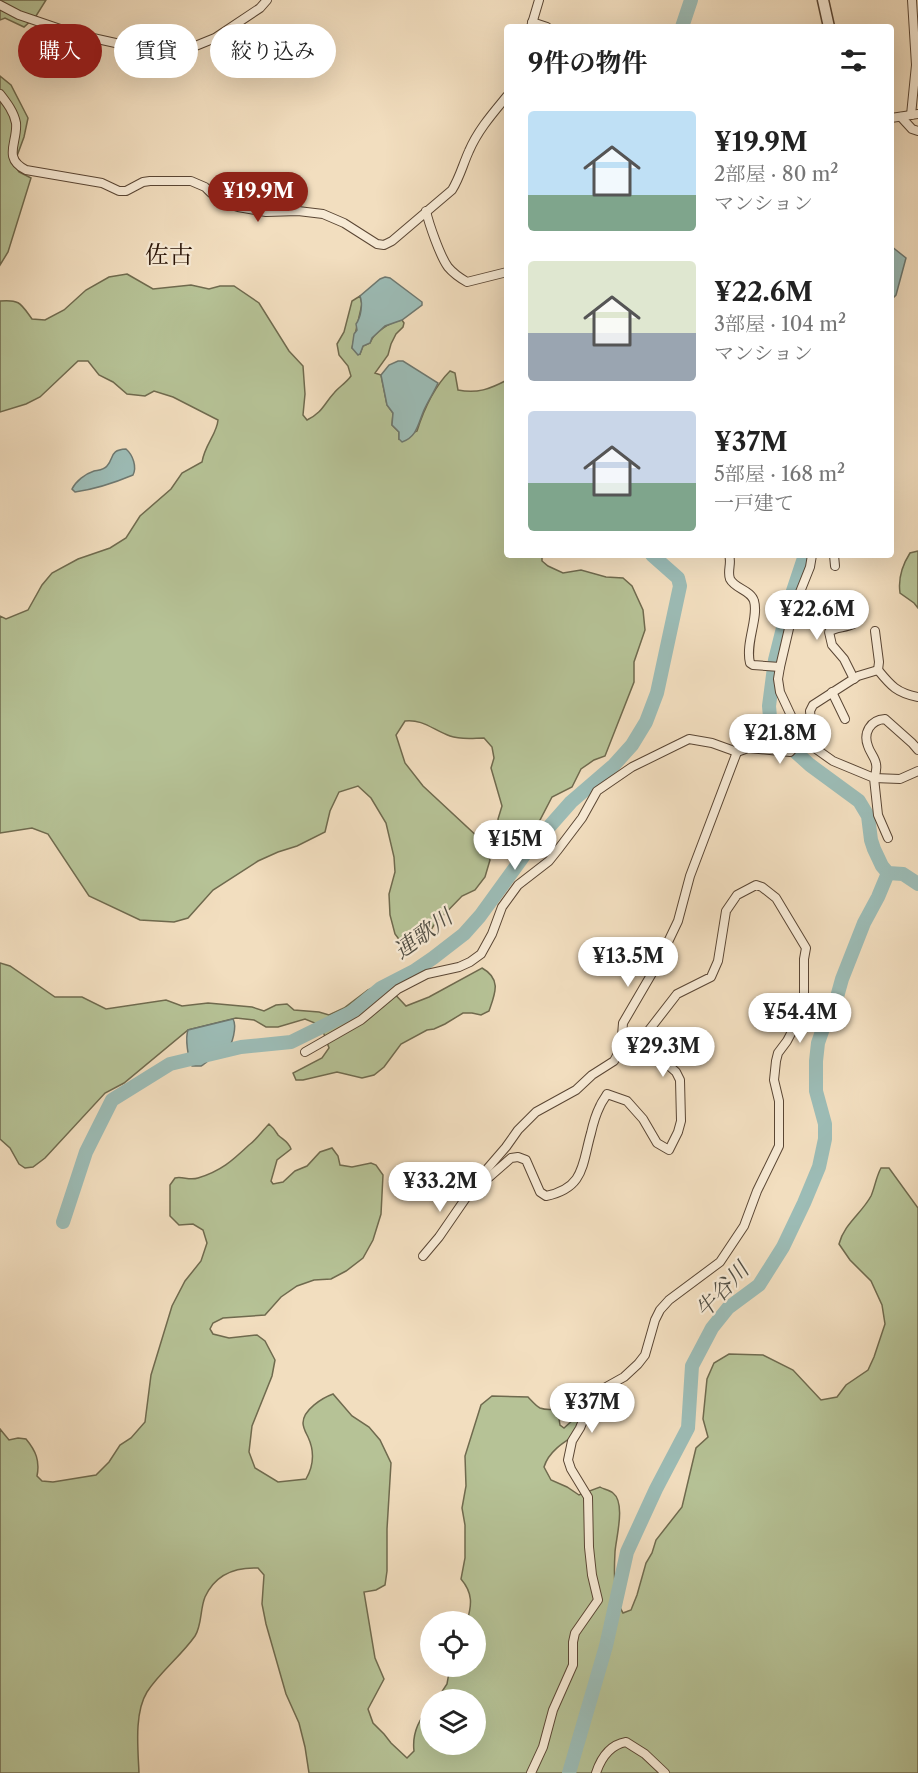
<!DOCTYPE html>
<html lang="ja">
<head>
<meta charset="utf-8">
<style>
  :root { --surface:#fff; --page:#f6f6f6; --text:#222; --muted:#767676; --accent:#8f2418 }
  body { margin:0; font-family:"Libre Caslon Text","Noto Serif JP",serif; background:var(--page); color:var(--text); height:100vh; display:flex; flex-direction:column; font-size:22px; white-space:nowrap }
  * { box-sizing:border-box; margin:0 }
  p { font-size:20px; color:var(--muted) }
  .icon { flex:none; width:33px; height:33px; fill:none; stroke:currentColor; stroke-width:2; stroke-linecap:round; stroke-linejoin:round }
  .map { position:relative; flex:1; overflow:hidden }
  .drawer { position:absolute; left:504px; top:24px; width:390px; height:534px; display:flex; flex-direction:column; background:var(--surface); border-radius:6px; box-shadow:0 6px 24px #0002 }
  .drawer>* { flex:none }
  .guide { position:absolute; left:18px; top:24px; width:396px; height:54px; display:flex; gap:12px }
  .controls { position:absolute; left:420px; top:1611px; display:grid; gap:12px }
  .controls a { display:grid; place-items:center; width:66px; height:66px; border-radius:50%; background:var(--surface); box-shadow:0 6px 24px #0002; font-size:30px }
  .price { position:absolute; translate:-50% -51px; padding:0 14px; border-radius:21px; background:#fff; color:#222; font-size:20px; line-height:39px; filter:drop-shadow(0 2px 3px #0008) }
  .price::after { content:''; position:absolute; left:50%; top:36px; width:18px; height:14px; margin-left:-9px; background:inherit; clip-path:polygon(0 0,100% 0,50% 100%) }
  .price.active { background:var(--accent); color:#fff }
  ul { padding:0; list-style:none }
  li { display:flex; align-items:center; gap:18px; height:150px; padding:0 24px }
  li span { display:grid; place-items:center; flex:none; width:168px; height:120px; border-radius:6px; color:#555 }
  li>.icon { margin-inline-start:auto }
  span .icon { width:72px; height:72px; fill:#fffc; stroke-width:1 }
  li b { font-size:26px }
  h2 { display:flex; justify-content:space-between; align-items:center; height:72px; padding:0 24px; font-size:26px }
  .pill { padding:0 21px; border-radius:27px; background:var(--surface); box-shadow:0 6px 24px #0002; font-size:21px; line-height:54px }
  .pill.active { background:var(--accent); color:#fff }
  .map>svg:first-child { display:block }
  .green { fill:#b6c296; stroke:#6f6a4e; stroke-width:1.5 }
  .water { fill:#9cbcb6; stroke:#6e7870; stroke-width:1.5 }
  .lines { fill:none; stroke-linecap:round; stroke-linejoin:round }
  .river { stroke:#9cbcb6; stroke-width:14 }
  .minor-casing { stroke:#5a4634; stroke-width:10 }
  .tertiary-casing { stroke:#5a4634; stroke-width:13 }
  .minor { stroke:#f7ead5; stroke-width:8 }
  .tertiary { stroke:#f7ead5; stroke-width:10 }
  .labels { text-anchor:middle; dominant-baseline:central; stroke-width:4.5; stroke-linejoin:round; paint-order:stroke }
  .water-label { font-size:22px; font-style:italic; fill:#514e44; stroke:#f7ead5 }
  .quarter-label { font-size:24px; fill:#281306; stroke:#f7ead5 }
</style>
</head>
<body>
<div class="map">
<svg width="918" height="1773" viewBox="0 0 918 1773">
  <rect width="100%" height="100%" fill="#f2debf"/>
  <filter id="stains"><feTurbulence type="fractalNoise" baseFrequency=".00333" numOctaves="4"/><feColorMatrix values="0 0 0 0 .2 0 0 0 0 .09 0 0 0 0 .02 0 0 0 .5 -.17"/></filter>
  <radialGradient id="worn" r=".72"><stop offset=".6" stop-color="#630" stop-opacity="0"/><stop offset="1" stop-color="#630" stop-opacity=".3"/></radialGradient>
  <g class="green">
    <path d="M0 0H46L36 16 24 27 5 18 0 20Z"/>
    <path d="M0 76 11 85 28 118 24 137 14 164 19 172 31 178 8 252 0 265Z"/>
    <path d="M127 274 153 289 191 285 209 289 220 286H234L259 303 289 351 303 366 305 394 303 415 307 420C322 413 324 404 334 393 339 387 346 383 351 376L348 366 339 355 337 344 344 332 352 301 360 296 362 304 352 348 360 354 363 346 370 343C374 331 391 322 402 320L404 323 403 327 396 334 391 344 388 355 375 373 381 375 387 405 393 413 392 425 399 432V439L417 431C424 409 433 388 450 371L455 373 458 390C477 394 490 389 507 380V555H542V561L548 566 563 573 581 570 606 577 623 578 632 586 643 610 645 630 634 662V682L605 756 594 760 581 769 572 787 552 797 540 820 521 844 507 846 500 837 498 819 502 806 491 768 494 758 492 747 484 738C474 738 461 740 450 736 433 730 423 719 405 721L396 735 405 763 423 786 481 840 490 860 485 877 475 890 462 896 434 925 424 941 412 946 401 942 395 934 390 915 389 894 395 872 394 857 386 823 371 798 358 786 339 792 330 811 325 832 297 846 278 852 258 861 213 890 188 918 174 922 140 920 89 896 48 834 32 828 0 833V616L6 619 28 610 42 585 52 573 78 559 110 548 126 538 140 516 171 489 182 473 202 462C205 444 217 434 218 420L173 397 154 391 145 396 127 394 113 382 99 375 88 361H78L40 397 26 404 0 412V301C20 299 21 304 32 319L45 320 64 310 86 290 109 277Z"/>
    <path d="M918 551V608L914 603 900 593C898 579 903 564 910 553Z"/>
    <path d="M0 963 10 966 55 997H82L106 1009 166 1000 182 1006 208 1003 252 1007 264 1011 276 1005 287 1004 294 1010 319 1012 329 1015 344 1008 368 990 381 984 390 989 406 1006 429 997 482 968C502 979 495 994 489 1011L481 1015 472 1013H463L445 1024 434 1029 427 1030 401 1044 384 1067 374 1075 362 1078 337 1072 303 1080H296L293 1073 322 1058 329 1048 324 1034 315 1023 305 1019 278 1027H266L254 1020 236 1018 188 1030 124 1083 105 1093 45 1158 33 1167 25 1168 19 1164 10 1148 0 1139Z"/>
    <path d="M269 1124C274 1128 275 1130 278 1135 283 1140 288 1141 291 1149L277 1160 271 1181 273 1184 283 1182 295 1171 307 1166 320 1152 332 1148 338 1156 340 1165 352 1167 371 1163 376 1165 383 1175 381 1214 373 1240 363 1258 346 1271 331 1279 314 1280 297 1286 281 1297 265 1315 223 1318 213 1323 210 1329 213 1334 229 1338 257 1335 265 1341 275 1360 272 1376 252 1426 249 1452 255 1468 278 1482 306 1479C314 1465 315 1452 308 1437 306 1433 303 1428 303 1423 303 1410 322 1398 333 1394L352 1416 369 1427 380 1440 391 1463 387 1529V1571L385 1585 376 1590 364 1592 375 1658 384 1679 368 1709 373 1723 384 1734 391 1743 407 1758 414 1751C412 1734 418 1720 430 1707V1744H476V1700L437 1699 447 1684 450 1667 476 1666V1622L467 1621C472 1605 473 1593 461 1579L465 1558V1525L462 1508 466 1486 465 1456 481 1405 492 1396 528 1397C531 1400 536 1406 540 1408 553 1413 557 1402 560 1425L564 1428 574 1419 580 1423V1432C566 1441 549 1450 544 1467L551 1480 567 1487 579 1495 600 1487C603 1489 610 1490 613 1493 626 1503 616 1538 615 1552 614 1570 613 1598 623 1613L631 1610 637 1595 646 1563 652 1553 656 1540 682 1507 696 1448 708 1437 703 1419 707 1379 714 1363 729 1354 763 1355 793 1370 821 1400 837 1397 846 1385 868 1370 874 1357 885 1324 882 1305 871 1281 850 1260 839 1244C844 1224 862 1213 871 1196 875 1187 876 1177 881 1168H889L918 1208V1773H309L305 1747 299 1723 286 1694 266 1624 262 1604 264 1575 258 1568C235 1567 215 1575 205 1597 200 1609 202 1625 195 1636 181 1656 160 1672 147 1692 134 1713 138 1749 139 1773H0V1429L9 1440 18 1438 26 1439C36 1451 40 1461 37 1476L42 1481 53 1482 96 1475 109 1462 120 1445 131 1438 145 1422 151 1375 172 1306 185 1281 201 1261 207 1243 203 1230 193 1224 179 1225 170 1216V1185L175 1178C183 1176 189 1181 198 1178 221 1171 232 1161 249 1145 257 1139 262 1131 269 1124Z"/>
  </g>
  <g class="water">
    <path d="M891 246 906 258 896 295 891 300Z"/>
    <path d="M385 277 390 278 422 302V305L402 320 385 326 372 338 370 343 363 346 360 354 358 355 352 348 354 334 357 330 356 324C361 317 363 304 360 296L380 279Z"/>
    <path d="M398 361H403L438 383C434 392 428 401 424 410 418 424 417 437 402 442L399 439V432L392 425 393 413 387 405 381 375 389 365Z"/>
    <path d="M126 449C133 455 137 467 133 475 114 483 96 489 75 492L72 489C76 481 85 474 94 471 98 470 104 470 107 466 115 457 109 450 126 449Z"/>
    <path d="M233 1019C237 1026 233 1045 226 1051 222 1053 221 1052 217 1054 211 1057 207 1063 201 1066H192C188 1059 185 1038 188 1030Z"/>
  </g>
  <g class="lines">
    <g class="river">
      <path d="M682 27 691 0"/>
      <path d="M805 555 790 600 775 660 769 706 770 717 776 730 791 748 810 765 859 801 868 816 871 840 874 849 882 866 888 873 903 874 918 884"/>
      <path d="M63 1222 86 1152 112 1100 170 1064 241 1047 291 1042 352 1012 381 988 414 971 433 958 464 934 480 916 528 850 541 836 571 802 614 765 632 745 646 722 657 693 680 586 678 578 652 555"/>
      <path d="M569 1773 606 1646 627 1552 656 1489 688 1428 692 1366 712 1328 728 1308 759 1285 783 1247 804 1203 819 1167 825 1139V1124L816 1091V1061L818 1043 828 1014 837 997 842 979 864 923 878 897 888 873"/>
    </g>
    <defs>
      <g id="minor">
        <path d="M0 5 19 15 75 34 156 52H171L188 49 215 38 260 8 267 0"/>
        <path d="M532 22 547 27"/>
        <path d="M531 27 539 0"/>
        <path d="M0 94C7 103 14 112 16 123 18 142 2 158 26 170L102 183 119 191H126L143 182 150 181H191L205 187 211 193 228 204 238 207 266 212 298 211 323 214 344 223 377 244 384 245 392 241 452 190C460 177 463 164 469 151 478 130 493 113 507 96"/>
        <path d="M911 115 916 65 912 0"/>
        <path d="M901 117 912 129 918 131"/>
        <path d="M891 118 918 114"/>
        <path d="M426 211C429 224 440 256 448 267 453 273 460 278 467 282L507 272"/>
        <path d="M729 555C732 563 727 571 730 579 735 589 751 590 754 601 759 617 745 643 750 663L753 665 780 667"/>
        <path d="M812 555 810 567 794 607 780 667 778 679 780 692 802 739 833 761 874 778 878 815 888 838"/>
        <path d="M834 555 835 566"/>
        <path d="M853 624C845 628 835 627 829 632L832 645 844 659 854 679"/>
        <path d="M875 631 879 662 878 670"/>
        <path d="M832 692 845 719"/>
        <path d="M918 750 912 743 885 719C870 720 863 733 868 746 870 753 875 757 876 764 877 769 876 773 874 778L900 779 918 771"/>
        <path d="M305 1052 361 1020 398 989 427 974 459 967 470 962 481 954 492 934 502 907 518 885 549 861 557 851 582 818 597 791 632 767 689 739 712 743 737 752 748 748 790 752 802 739 812 730 810 711 813 705 858 676 878 670C891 686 897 693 918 697"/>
        <path d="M475 1185 487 1179 511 1158 518 1157 526 1160 540 1192 546 1196C585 1188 582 1164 591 1133 593 1124 596 1114 600 1106 602 1101 605 1098 607 1094L627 1101 643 1119 657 1143 669 1150 678 1132 681 1121 680 1080 676 1072 649 1048 646 1034 677 994 711 977 718 961 726 911 737 895 756 885 762 887 776 898 806 948 804 959V996L798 1020 787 1041 778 1053 776 1061 774 1080 779 1101V1146L757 1191 744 1226 720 1262 669 1300 660 1310 655 1320 645 1355 638 1364 624 1377 599 1391 589 1406 580 1428 572 1441 568 1460 571 1469 588 1497 589 1547 592 1575 598 1600 575 1633 573 1642V1665L553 1710 543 1747 531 1773"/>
        <path d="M423 1256 439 1237 481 1176 506 1147 518 1130 536 1112 576 1090 592 1075 614 1061 621 1048 623 1023 658 963 678 921 690 876 737 752"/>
        <path d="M596 1773C601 1758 609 1745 626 1742L645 1754 665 1773"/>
      </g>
      <path id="tertiary" d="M823 0 829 27"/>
    </defs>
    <use href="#minor" class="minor-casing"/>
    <use href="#tertiary" class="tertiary-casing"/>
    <use href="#minor" class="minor"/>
    <use href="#tertiary" class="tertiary"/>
  </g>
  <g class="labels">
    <g class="water-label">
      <text transform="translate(423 934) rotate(-36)">連歌川</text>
      <text transform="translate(722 1290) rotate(-47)">牛谷川</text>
    </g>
    <g class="quarter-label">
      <text x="169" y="254">佐古</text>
    </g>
  </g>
  <rect width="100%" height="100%" filter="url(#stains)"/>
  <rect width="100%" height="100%" fill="url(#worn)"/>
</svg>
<div class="controls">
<a><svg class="icon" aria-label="locate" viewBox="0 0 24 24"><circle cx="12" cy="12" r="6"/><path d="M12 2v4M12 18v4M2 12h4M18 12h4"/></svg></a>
<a><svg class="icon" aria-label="layers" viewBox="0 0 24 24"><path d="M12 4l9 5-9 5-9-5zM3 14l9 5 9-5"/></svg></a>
</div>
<b class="price active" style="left:258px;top:223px">¥19.9M</b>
<b class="price" style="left:817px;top:641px">¥22.6M</b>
<b class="price" style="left:780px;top:765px">¥21.8M</b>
<b class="price" style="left:515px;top:871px">¥15M</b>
<b class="price" style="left:628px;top:988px">¥13.5M</b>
<b class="price" style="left:800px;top:1044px">¥54.4M</b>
<b class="price" style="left:663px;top:1078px">¥29.3M</b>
<b class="price" style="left:440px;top:1213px">¥33.2M</b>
<b class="price" style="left:592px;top:1434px">¥37M</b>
<div class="guide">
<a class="pill active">購入</a>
<a class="pill">賃貸</a>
<a class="pill">絞り込み</a>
</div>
<section class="drawer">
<h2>9件の物件<svg class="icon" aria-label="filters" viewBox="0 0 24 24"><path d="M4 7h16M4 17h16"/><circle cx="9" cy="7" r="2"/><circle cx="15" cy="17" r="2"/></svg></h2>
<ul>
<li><span style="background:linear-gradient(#bfe0f5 70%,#7fa58c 0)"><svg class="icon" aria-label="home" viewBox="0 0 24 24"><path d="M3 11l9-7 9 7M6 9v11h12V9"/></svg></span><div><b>¥19.9M</b><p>2部屋 · 80 m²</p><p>マンション</p></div></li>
<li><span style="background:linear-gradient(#dfe7d0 60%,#9aa5b1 0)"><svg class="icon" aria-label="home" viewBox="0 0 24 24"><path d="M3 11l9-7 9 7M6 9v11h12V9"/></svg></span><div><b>¥22.6M</b><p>3部屋 · 104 m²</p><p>マンション</p></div></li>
<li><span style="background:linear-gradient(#c9d6e8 60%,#7fa58c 0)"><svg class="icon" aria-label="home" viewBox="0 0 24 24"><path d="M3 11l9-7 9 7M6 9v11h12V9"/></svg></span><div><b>¥37M</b><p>5部屋 · 168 m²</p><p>一戸建て</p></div></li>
</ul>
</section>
</div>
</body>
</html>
